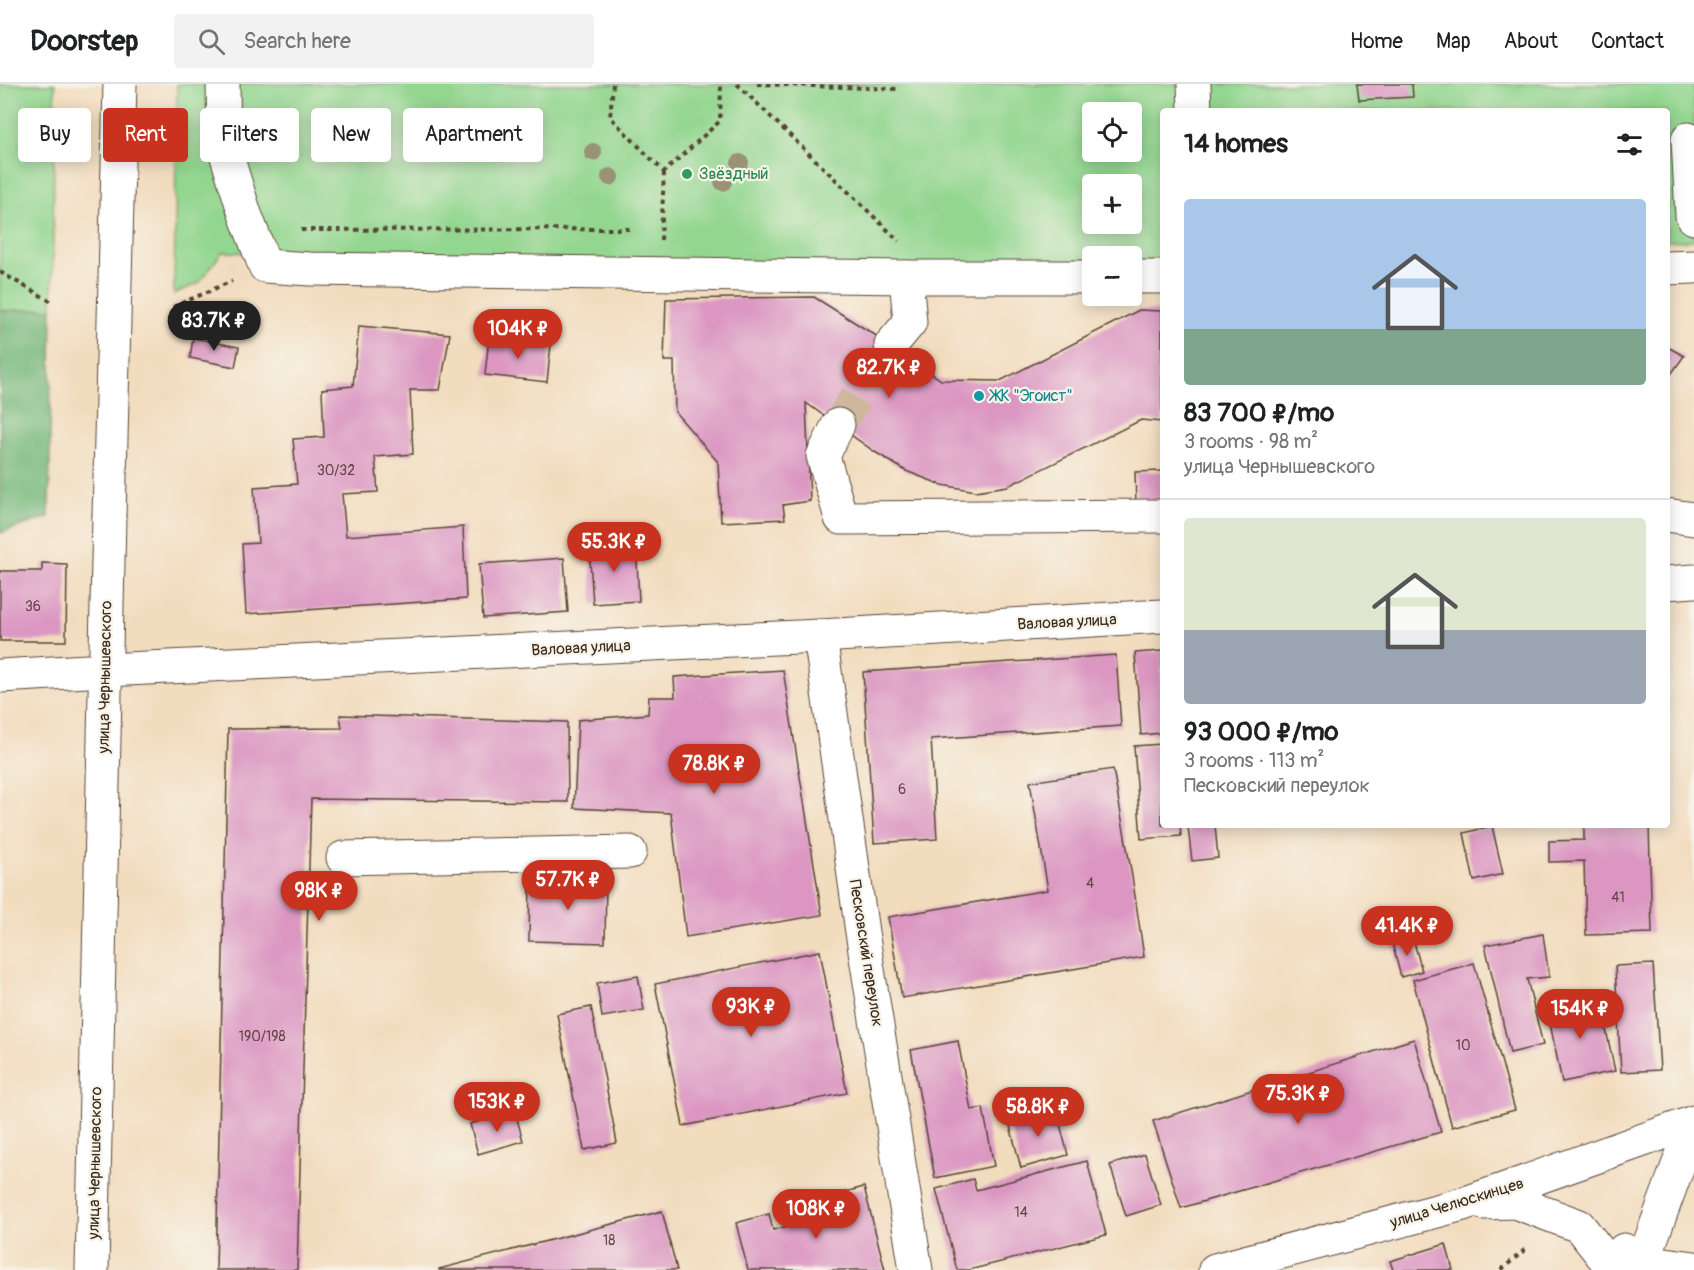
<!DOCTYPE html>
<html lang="en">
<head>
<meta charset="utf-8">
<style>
  :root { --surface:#fff; --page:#f2f2f2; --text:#202124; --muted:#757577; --line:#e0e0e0; --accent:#c8321e }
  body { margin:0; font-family:Pangolin,sans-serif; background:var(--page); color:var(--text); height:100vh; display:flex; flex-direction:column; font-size:22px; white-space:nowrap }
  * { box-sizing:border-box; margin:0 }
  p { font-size:20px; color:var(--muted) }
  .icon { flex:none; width:33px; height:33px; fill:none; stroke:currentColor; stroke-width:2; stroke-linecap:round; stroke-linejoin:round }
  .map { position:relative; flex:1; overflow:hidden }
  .sheet { position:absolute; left:1160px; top:24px; width:510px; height:720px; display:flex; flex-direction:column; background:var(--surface); border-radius:6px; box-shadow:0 3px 15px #0003 }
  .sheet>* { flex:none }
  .top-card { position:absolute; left:18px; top:24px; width:570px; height:54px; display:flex; gap:12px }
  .controls { position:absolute; left:1082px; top:18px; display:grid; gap:12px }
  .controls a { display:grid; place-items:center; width:60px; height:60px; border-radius:6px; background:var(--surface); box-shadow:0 3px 15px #0003; font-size:30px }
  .price { position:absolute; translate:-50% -51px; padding:0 14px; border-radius:21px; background:var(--accent); color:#fff; font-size:20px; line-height:39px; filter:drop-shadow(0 2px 3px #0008) }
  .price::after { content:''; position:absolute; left:50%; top:36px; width:18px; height:14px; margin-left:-9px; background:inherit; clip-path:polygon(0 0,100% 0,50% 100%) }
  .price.on { background:#222; color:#fff }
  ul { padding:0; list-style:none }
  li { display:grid; align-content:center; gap:12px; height:318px; padding:0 24px }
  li+li { border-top:2px solid var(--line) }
  li span { display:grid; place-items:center; height:186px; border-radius:6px; color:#555 }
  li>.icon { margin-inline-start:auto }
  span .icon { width:108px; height:108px; fill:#fffc; stroke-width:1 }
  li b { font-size:26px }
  h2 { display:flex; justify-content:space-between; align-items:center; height:72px; padding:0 24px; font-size:26px }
  .pill { padding:0 21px; border-radius:6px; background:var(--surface); box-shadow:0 3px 15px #0003; font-size:21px; line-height:54px }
  .pill.on { background:var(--accent); color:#fff }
  header { display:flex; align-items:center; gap:36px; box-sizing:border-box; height:84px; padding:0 30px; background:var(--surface); border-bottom:2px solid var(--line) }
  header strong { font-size:28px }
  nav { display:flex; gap:33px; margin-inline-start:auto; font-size:21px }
  .search { width:420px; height:54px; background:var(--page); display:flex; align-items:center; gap:15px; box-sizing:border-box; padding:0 21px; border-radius:6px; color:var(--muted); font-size:22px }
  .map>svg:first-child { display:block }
  .green { fill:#92d68f; stroke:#668056; stroke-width:1.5; fill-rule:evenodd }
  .forest { fill:#75b77a; stroke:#58704c; stroke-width:1.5 }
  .building { fill:#db97c2 }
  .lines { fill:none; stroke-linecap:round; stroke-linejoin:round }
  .minor-tunnel { stroke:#cdb89e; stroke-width:33; stroke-dasharray:33 16; stroke-linecap:butt }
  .minor-casing { stroke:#564536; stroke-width:35 }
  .major-casing { stroke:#564536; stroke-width:35 }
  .path { stroke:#564536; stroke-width:4; stroke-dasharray:4.5 4.5; stroke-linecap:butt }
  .minor { stroke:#fff; stroke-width:33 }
  .major { stroke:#fff; stroke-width:33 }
  .major-bridge-casing { stroke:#564536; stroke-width:35; stroke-linecap:butt }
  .major-bridge { stroke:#fff; stroke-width:33 }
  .tree { fill:#999275 }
  .leisure-dot { fill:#2e9e5b; stroke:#f7f3e8; stroke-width:2 }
  .culture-dot { fill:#0f9aa8; stroke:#f7f3e8; stroke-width:2 }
  .labels { text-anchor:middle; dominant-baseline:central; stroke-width:4.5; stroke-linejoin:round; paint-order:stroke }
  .number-label { font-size:14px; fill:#634547 }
  .leisure-label { font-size:16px; fill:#27864d; stroke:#f7f3e8; text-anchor:start }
  .culture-label { font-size:16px; fill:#0d838f; stroke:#f7f3e8; text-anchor:start }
  .street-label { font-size:16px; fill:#3b2a1e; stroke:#f7f3e8 }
</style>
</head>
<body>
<header>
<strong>Doorstep</strong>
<div class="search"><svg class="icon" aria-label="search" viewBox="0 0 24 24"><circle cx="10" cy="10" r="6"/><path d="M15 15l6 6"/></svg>Search here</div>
<nav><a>Home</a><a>Map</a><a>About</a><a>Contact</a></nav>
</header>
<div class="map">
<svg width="1694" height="1186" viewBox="0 0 1694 1186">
  <rect width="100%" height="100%" fill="#f7f3e8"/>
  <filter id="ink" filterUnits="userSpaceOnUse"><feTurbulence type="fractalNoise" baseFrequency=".0167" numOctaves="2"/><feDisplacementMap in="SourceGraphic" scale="12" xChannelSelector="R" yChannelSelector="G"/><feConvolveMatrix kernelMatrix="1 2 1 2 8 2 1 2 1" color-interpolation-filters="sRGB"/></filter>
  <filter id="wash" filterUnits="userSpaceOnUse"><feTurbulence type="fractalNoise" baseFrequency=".008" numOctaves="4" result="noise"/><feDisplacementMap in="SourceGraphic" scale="24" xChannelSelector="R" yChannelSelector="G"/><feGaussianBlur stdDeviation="1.35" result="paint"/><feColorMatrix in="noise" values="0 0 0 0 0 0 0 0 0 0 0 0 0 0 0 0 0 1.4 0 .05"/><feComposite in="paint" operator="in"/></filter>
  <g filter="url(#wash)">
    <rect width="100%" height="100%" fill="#f2dcbe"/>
    <g class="green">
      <path d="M0 0H55L52 225 0 227Z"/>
      <path d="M177 0H1694V156L1667 157 1666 27H1162V193H1131V172H1092V193L222 168 199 199 174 210ZM1092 28H1131V68H1092ZM1092 100H1131V140H1092Z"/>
    </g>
    <path class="forest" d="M52 225 49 433 0 449V227Z"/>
    <g id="blocks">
      <g class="building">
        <path d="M1357 0H1412L1413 13 1359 16Z"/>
        <path d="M814 213 891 261 941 296 1000 297 1139 226 1162 227V338L1141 336 1008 402 976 407 942 401 906 387 875 368 806 319 810 417 783 421 785 435 721 438 718 378 675 328 674 277H664L666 215Z"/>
        <path d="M359 242 450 250 440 306H410L413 370 375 373 378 408 342 410 346 452 463 443 466 515 246 530 242 460 258 459 254 403 297 400 293 355 324 353 322 305 353 302Z"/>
        <path d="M489 253 551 260 547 298 485 291Z"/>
        <path d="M193 254 239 263 235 283 190 274Z"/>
        <path d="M1666 262 1684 272 1666 297Z"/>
        <path d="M1162 387V421H1136L1135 388Z"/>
        <path d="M636 459 639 517 593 520 589 462Z"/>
        <path d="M564 474 568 528 483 534 479 480Z"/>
        <path d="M42 479 67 480 66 557H0V487H42Z"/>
        <path d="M1162 567V649L1141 651 1135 569Z"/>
        <path d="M1116 571 1121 642 931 655 937 755 874 759 863 588Z"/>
        <path d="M783 586 822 831 686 853 671 729 574 724 578 636 648 630 649 613H675L674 593Z"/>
        <path d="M340 631 567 638 568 718 311 715 297 1186H216L228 645 342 644Z"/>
        <path d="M1162 660V741H1180L1181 752 1141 755 1134 662Z"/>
        <path d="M1113 685 1132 792 1144 873 902 914 888 833 1048 806 1030 698Z"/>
        <path d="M1215 741 1218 774 1192 777 1188 743Z"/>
        <path d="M1584 741H1649L1652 849 1586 851 1584 777 1549 778V757L1584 756Z"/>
        <path d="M1492 742 1503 790 1474 797 1464 749Z"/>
        <path d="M530 796 606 798 605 859 529 857Z"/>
        <path d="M1543 850 1549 893 1527 895 1543 961 1510 969 1485 861Z"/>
        <path d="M1391 855 1414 858 1422 887 1401 893Z"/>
        <path d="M820 867 847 1009 683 1042 655 900Z"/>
        <path d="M1474 879 1515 1026 1452 1043 1413 896Z"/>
        <path d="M1653 880 1660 986 1621 988 1615 882Z"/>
        <path d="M638 892 644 926 602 933 597 899Z"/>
        <path d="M1577 914 1578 923 1600 918 1615 987 1562 998 1546 920Z"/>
        <path d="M591 923 617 1059 584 1066 557 930Z"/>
        <path d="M1414 955 1441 1048 1181 1124 1153 1037Z"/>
        <path d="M958 957 971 1026 983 1024 994 1082 935 1094 911 966Z"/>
        <path d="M1056 1025 1068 1071 1021 1084 1009 1038Z"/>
        <path d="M515 1027 523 1057 478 1070 470 1040Z"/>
        <path d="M1145 1070 1161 1121 1126 1132 1110 1081Z"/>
        <path d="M1087 1077 1106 1151 969 1186H957L936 1105 973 1095 976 1106Z"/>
        <path d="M864 1103 885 1186H748L736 1139 769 1130 773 1146 834 1130 830 1112Z"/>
        <path d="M662 1127 677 1186H439V1185Z"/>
        <path d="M1446 1160 1453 1186H1393L1390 1177Z"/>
      </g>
    </g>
  </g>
  <g filter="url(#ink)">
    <use href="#blocks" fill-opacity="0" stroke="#564536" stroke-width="1.5"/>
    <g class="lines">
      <path class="minor-tunnel" d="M838 341 891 261"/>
      <defs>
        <g id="minor">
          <path d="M223 0 224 63 245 130 265 182 310 185 906 193H1092"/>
          <path d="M1194 0 1195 27"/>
          <path d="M1688 55 1692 132 1694 134"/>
          <path d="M1666 184 1694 183"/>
          <path d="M1131 193H1162"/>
          <path d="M891 261 910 238 906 193"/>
          <path d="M838 341 823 372 841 434 1162 432"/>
          <path d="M1666 431 1694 435"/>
          <path d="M1666 499 1694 497"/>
          <path d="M820 552 862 848 916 1186"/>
          <path d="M0 592 105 586 820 552 1162 532"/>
          <path d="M343 774 630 768"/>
          <path d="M1483 1119 1515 1118 1579 1142 1614 1186"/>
          <path d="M1624 1166 1644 1177 1694 1184"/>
          <path d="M1215 1186 1463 1120 1694 1038"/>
          <path d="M1640 1186 1694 1038"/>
        </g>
        <path id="major" d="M92 1186 109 433"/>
      </defs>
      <use href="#minor" class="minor-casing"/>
      <use href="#major" class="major-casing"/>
      <g class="path">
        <path d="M613 0 610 33 664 88 720 37 721 0"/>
        <path d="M737 0 899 157"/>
        <path d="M757 0 898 5"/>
        <path d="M301 146 630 145"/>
        <path d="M661 156 664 88"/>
        <path d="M0 188 52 218"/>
        <path d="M173 223 232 197"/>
        <path d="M1501 1186 1528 1163"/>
      </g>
      <use href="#minor" class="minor"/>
      <use href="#major" class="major"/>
      <defs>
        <path id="major-bridge" d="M109 433 120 0"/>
      </defs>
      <use href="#major-bridge" class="major-bridge-casing"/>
      <use href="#major-bridge" class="major-bridge"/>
    </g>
    <g class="tree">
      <circle cx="593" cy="68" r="9"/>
      <circle cx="740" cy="79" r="9"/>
      <circle cx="610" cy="93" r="9"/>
      <circle cx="723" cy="98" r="9"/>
    </g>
  </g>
  <circle class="leisure-dot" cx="687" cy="90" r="6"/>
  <circle class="culture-dot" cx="979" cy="312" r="6"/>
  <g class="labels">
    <g class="number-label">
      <text x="336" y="386">30/32</text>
      <text x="33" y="522">36</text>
      <text x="902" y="705">6</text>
      <text x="1090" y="799">4</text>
      <text x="1618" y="813">41</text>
      <text x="262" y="952">190/198</text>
      <text x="1463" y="961">10</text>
      <text x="1021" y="1128">14</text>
      <text x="609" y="1156">18</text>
    </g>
    <g class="leisure-label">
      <text x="699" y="90">Звёздный</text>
    </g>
    <g class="culture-label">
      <text x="991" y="312">ЖК "Эгоист"</text>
    </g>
    <g class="street-label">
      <text transform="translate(1067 538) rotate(-3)">Валовая улица</text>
      <text transform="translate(581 564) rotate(-3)">Валовая улица</text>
      <text transform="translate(105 593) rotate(-89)">улица Чернышевского</text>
      <text transform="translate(866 869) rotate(81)">Песковский переулок</text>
      <text transform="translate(95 1079) rotate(-89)">улица Чернышевского</text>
      <text transform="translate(1457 1119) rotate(-17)">улица Челюскинцев</text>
    </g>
  </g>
</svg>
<div class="controls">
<a><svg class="icon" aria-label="locate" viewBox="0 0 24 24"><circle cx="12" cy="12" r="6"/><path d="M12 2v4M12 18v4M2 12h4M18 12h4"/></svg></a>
<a>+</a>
<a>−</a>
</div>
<b class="price on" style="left:214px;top:268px">83.7K ₽</b>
<b class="price" style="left:518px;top:276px">104K ₽</b>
<b class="price" style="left:889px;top:315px">82.7K ₽</b>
<b class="price" style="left:614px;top:489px">55.3K ₽</b>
<b class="price" style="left:714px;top:711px">78.8K ₽</b>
<b class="price" style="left:568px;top:827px">57.7K ₽</b>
<b class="price" style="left:319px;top:838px">98K ₽</b>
<b class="price" style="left:1407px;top:873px">41.4K ₽</b>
<b class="price" style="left:751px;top:954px">93K ₽</b>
<b class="price" style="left:1580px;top:956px">154K ₽</b>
<b class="price" style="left:1298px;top:1041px">75.3K ₽</b>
<b class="price" style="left:497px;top:1049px">153K ₽</b>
<b class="price" style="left:1038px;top:1054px">58.8K ₽</b>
<b class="price" style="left:816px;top:1156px">108K ₽</b>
<div class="top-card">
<a class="pill">Buy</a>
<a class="pill on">Rent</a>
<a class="pill">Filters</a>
<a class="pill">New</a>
<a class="pill">Apartment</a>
</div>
<section class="sheet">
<h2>14 homes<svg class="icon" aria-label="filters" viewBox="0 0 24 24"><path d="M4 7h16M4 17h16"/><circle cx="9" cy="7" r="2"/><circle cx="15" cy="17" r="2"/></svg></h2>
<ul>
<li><span style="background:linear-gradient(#a9c7e8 70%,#7fa58c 0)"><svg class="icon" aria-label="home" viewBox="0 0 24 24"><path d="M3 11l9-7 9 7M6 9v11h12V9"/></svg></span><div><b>83 700 ₽/mo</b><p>3 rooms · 98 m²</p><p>улица Чернышевского</p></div></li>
<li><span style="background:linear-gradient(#dfe7d0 60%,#9aa5b1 0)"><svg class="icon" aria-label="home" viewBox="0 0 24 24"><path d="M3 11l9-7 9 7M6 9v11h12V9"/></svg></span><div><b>93 000 ₽/mo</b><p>3 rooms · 113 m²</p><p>Песковский переулок</p></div></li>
</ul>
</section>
</div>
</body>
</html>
